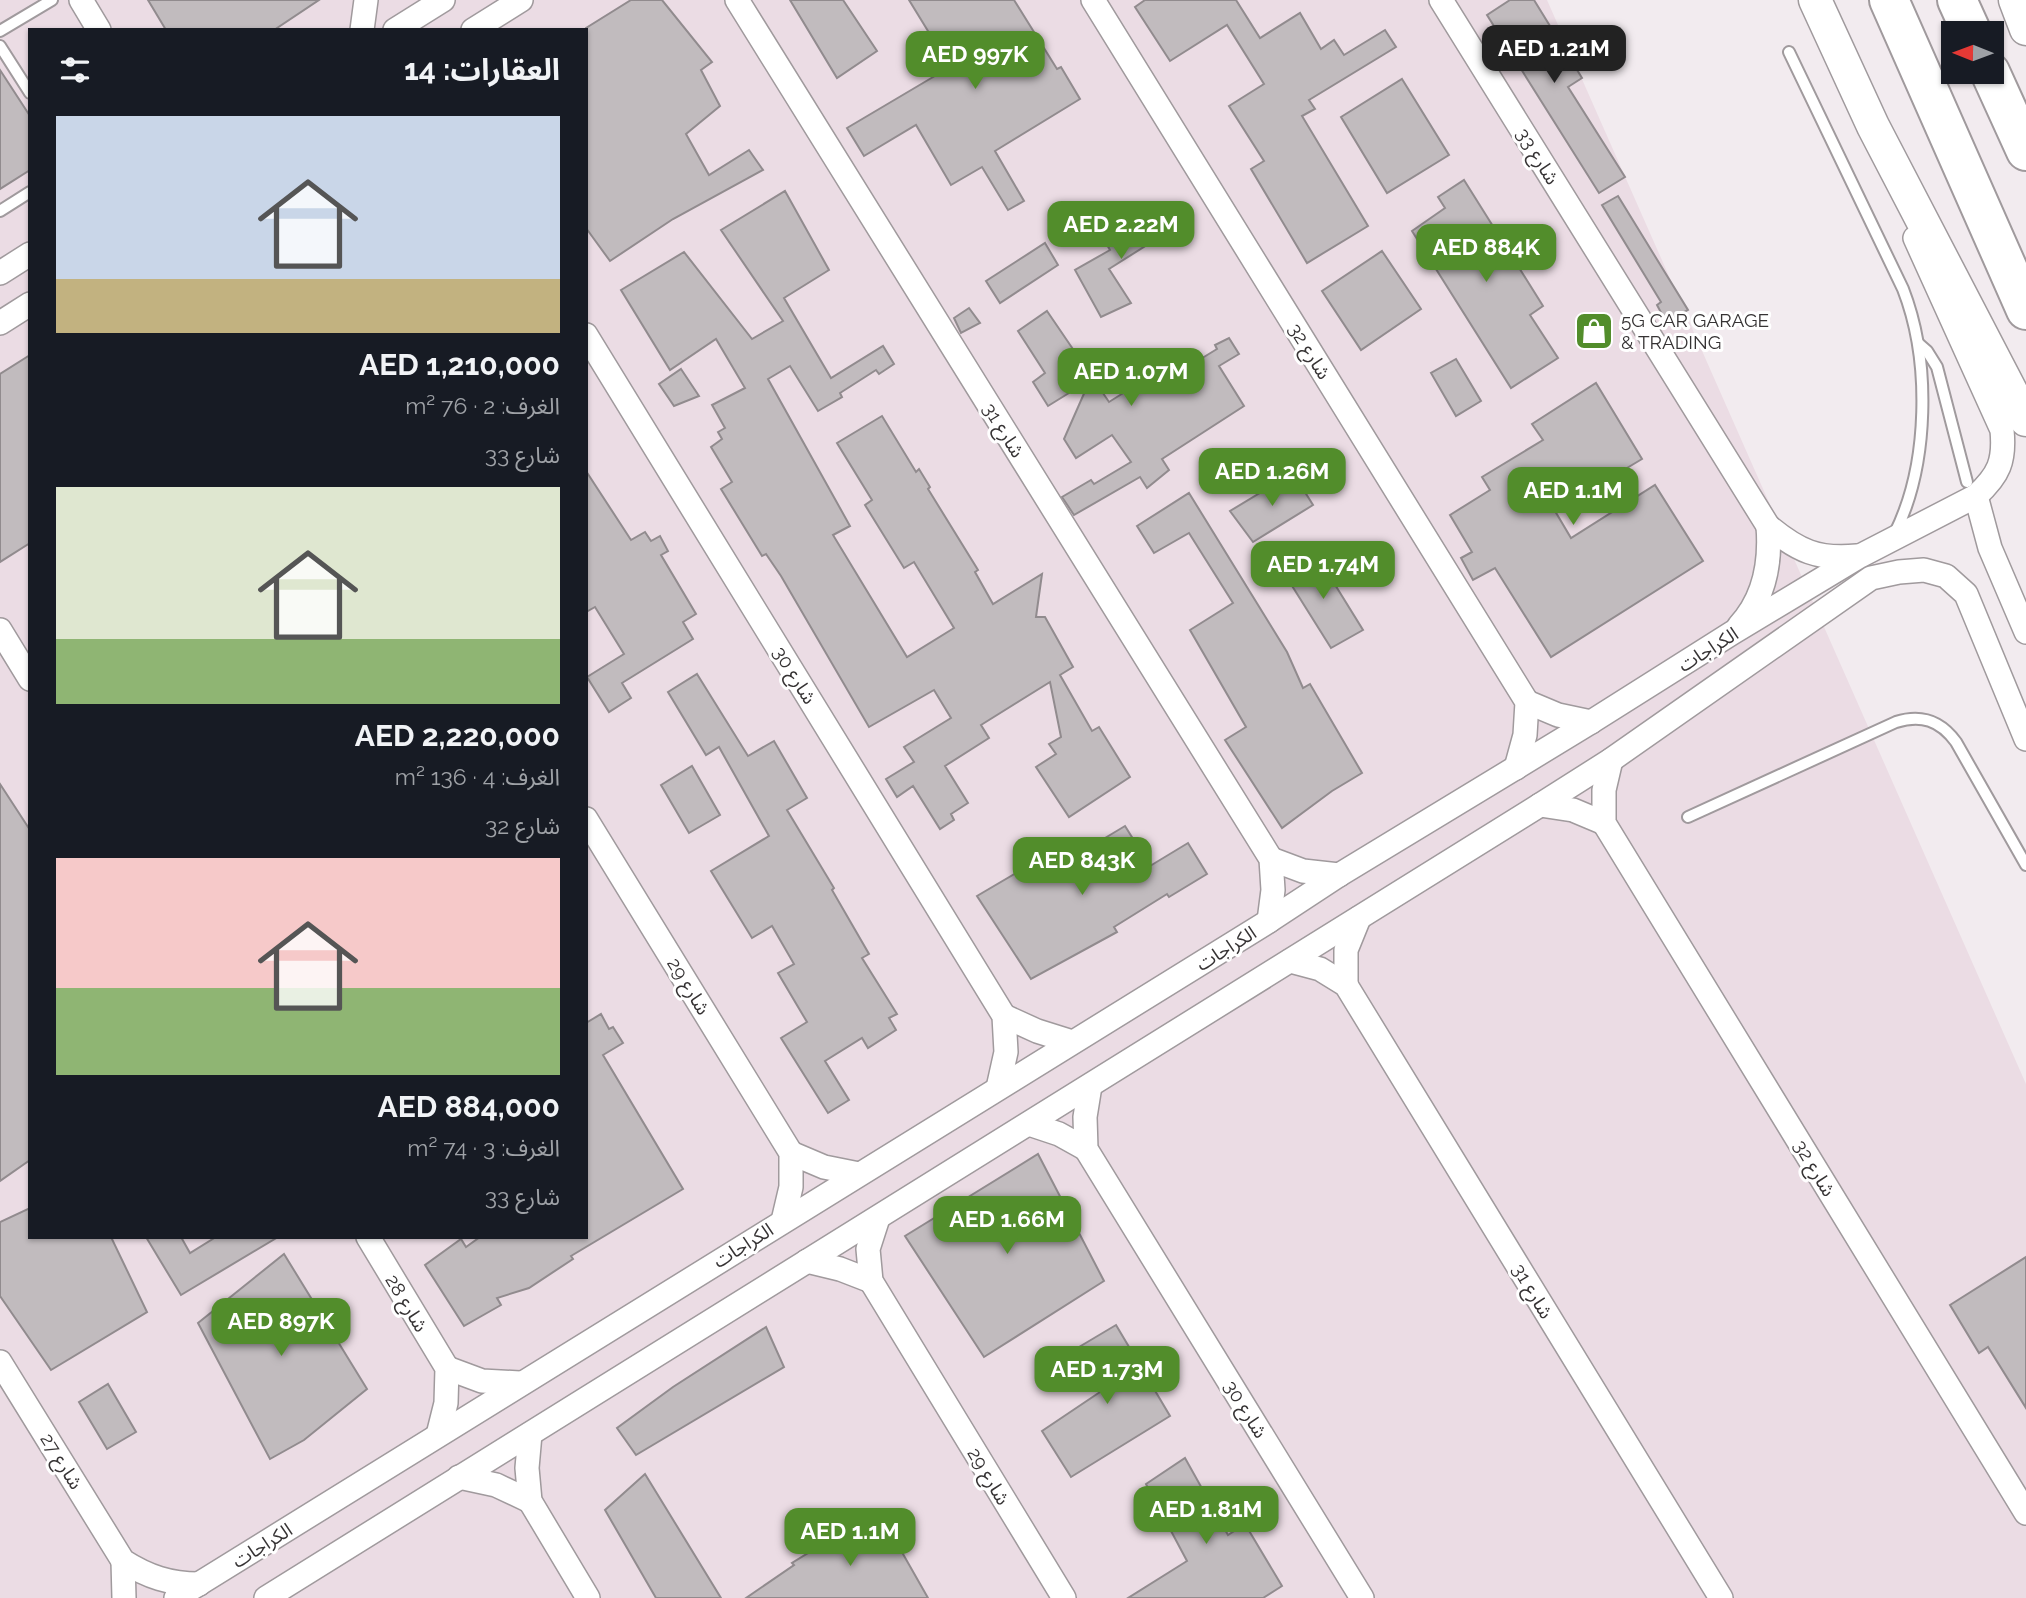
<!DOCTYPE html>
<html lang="ar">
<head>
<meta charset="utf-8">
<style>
  :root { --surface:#171b24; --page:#242831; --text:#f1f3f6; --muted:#9ea1a6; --accent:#528d2b }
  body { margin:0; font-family:Raleway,"Noto Sans Arabic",sans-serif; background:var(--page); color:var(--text); direction:rtl; height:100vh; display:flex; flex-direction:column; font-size:26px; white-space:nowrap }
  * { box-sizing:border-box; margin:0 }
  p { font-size:23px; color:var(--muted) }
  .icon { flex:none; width:38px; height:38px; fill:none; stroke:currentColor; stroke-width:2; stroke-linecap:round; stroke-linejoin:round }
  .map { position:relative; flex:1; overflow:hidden; direction:ltr }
  .details { position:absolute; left:28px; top:28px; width:560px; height:1211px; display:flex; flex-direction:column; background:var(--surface); border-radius:0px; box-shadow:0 2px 5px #0004; direction:rtl }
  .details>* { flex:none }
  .needle { width:46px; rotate:271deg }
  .controls { position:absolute; left:1941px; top:21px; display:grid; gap:14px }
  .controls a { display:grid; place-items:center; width:63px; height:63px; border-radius:0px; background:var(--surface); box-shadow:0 2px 5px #0004; font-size:35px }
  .price { position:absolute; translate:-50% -60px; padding:0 16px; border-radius:14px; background:var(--accent); color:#fff; font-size:23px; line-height:46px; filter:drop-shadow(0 2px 4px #0008) }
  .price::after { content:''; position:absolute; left:50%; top:42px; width:21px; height:16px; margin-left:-10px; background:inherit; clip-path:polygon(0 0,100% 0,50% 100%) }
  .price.on { background:#222; color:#fff }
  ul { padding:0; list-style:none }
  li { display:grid; align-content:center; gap:14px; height:371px; padding:0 28px }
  li span { display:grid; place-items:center; height:217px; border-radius:0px; color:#555 }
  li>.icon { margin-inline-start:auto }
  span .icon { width:126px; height:126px; fill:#fffc; stroke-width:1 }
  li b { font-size:30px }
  h2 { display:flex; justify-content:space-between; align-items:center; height:84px; padding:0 28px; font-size:30px }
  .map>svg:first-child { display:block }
  .built { fill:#ebdce4; fill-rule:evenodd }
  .building { fill:#c1bbbe; stroke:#918b8e; stroke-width:2 }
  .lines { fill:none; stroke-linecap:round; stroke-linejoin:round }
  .lane-casing { stroke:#a09a9d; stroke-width:14 }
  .street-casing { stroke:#a09a9d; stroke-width:26 }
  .secondary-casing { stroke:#a09a9d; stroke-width:35 }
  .highway-casing { stroke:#a09a9d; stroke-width:42 }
  .lane { stroke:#fff; stroke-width:10 }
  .street { stroke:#fff; stroke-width:23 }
  .secondary { stroke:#fff; stroke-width:32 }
  .highway { stroke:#fff; stroke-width:38 }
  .labels { text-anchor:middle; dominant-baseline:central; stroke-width:6; stroke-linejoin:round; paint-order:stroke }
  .street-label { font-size:19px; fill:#363334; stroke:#fff }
  .poi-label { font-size:19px; fill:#363334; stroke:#fff; text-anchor:start }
</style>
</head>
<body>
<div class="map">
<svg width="2026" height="1598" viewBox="0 0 2026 1598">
  <rect width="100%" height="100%" fill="#f2ebef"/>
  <path class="built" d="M0 0H1547L2026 1084V1598H0ZM30 30H586V1237H30Z"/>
  <g class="building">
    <path d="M148 0H319L274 30H166Z"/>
    <path d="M631 0H662L712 62 701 70 720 106 686 134 709 175 749 150 763 170 673 219 610 261 586 228V28Z"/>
    <path d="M790 0H843L877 51 837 78Z"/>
    <path d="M909 0H1014L1057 69 1061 67 1080 99 995 151 1024 201 1008 210 982 167 951 185 916 125 864 156 847 128 950 67Z"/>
    <path d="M1145 0H1236L1260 38 1300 13 1321 49 1334 40 1344 55 1385 30 1396 47 1309 100 1315 109 1302 116 1368 226 1307 263 1251 169 1264 161 1229 106 1264 84 1227 25 1170 61 1135 7Z"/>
    <path d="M1510 0H1534L1582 78 1568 87 1625 177 1599 193 1487 15Z"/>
    <path d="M0 70 30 116V170L0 189Z"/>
    <path d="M1402 79 1449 155 1387 193 1341 117Z"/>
    <path d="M1464 180 1543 306 1530 315 1558 358 1511 388 1412 231 1445 208 1438 197Z"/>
    <path d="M785 191 829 270 784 298 831 378 883 346 894 364 879 374 876 370 840 393 842 397 818 411 790 366 768 379 850 526 833 535 907 657 954 628 914 562 904 568 865 505 872 500 837 443 882 416 916 472 919 469 930 487 928 489 978 570 975 572 993 604 1042 574 1036 617H1045L1073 667 1060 675 1092 731 1099 727 1130 777 1069 817 1036 767 1056 754 1049 744 1061 737 1050 682 981 725 989 738 945 766 968 803 951 814 954 820 940 829 913 786 897 797 886 779 914 762 904 747 951 718 934 690 869 727 781 576 766 554 762 556 721 489 732 482 711 447 722 439 718 432 725 428 712 405 745 388 716 339 670 370 621 290 684 252 752 339 783 321 721 230Z"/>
    <path d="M1618 196 1688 310 1666 322 1657 305 1661 302 1602 205Z"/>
    <path d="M1165 206 1177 226 1109 269 1131 303 1101 317 1075 270 1110 250 1106 243Z"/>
    <path d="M1045 243 1058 265 1000 303 986 281Z"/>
    <path d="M1382 251 1421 309 1361 350 1322 291Z"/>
    <path d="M969 308 980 323 961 333 954 318Z"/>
    <path d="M1047 311 1109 402 1136 385 1129 372 1150 360 1163 382 1217 349 1215 345 1229 338 1239 354 1219 366 1244 406 1162 459 1169 470 1147 488 1140 477 1074 515 1062 497 1091 480 1094 484 1131 462 1112 435 1076 458 1064 439 1090 380 1048 406 1033 382 1045 373 1018 331Z"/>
    <path d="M30 355V543L0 562V374Z"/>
    <path d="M1456 359 1481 401 1456 416 1431 373Z"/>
    <path d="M681 369 699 396 674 406 659 384Z"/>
    <path d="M1596 383 1642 459 1555 511 1571 538 1655 485 1703 561 1551 657 1495 568 1473 580 1461 558 1472 552 1450 515 1490 490 1482 477 1543 440 1532 424Z"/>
    <path d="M586 471 631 540 645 532 651 541 660 536 668 551 661 555 696 614 683 622 693 639 622 683 631 698 609 712 587 677 624 654 595 607 586 612Z"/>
    <path d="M1293 473 1313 505 1253 542 1230 511Z"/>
    <path d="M1189 493 1287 652 1303 688 1310 684 1362 773 1332 791 1282 828 1225 740 1246 727 1190 630 1233 603 1189 533 1154 553 1137 526Z"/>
    <path d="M1316 554 1363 630 1331 648 1284 573Z"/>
    <path d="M697 674 748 756 774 741 807 798 787 810 834 888 832 890 869 954 862 958 897 1014 889 1018 896 1030 868 1048 862 1038 825 1061 849 1100 828 1113 781 1038 807 1022 778 973 794 964 772 926 752 938 711 871 769 836 719 747 706 755 668 692Z"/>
    <path d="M692 766 720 815 689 833 661 785Z"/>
    <path d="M0 784 30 830V1160L0 1181Z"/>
    <path d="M1125 826 1150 866 1188 843 1207 874 1169 897 1167 894 1114 927 1117 932 1031 979 977 896 1067 843 1075 856Z"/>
    <path d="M601 1014 609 1029 613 1027 623 1043 603 1055 683 1189 571 1256 573 1259 529 1288 497 1298 501 1305 464 1326 425 1265 461 1239 466 1247 480 1237H586V1023Z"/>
    <path d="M1038 1154 1104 1281 984 1357 905 1236Z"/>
    <path d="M30 1208V1237H111L147 1312 51 1370 0 1296V1222Z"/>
    <path d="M146 1237H181L190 1253 216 1237H278L181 1295Z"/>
    <path d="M284 1254 367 1389 304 1440 270 1459 198 1323Z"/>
    <path d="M2026 1257V1408L1988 1347 1979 1353 1950 1305Z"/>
    <path d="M1116 1325 1170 1416 1071 1477 1042 1431 1103 1390 1079 1347Z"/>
    <path d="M766 1327 784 1367 636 1455 617 1428 673 1387Z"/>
    <path d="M108 1384 136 1432 107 1449 79 1402Z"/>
    <path d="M1185 1458 1228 1535 1245 1524 1282 1586 1263 1598H1128L1187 1561 1146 1484Z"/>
    <path d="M645 1474 721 1598H656L605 1510Z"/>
    <path d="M878 1510 928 1598H746L794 1565 792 1563Z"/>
  </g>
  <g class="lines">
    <defs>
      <g id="lane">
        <path d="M0 31 52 0"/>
        <path d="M0 46 30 93"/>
        <path d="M1789 52 1903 289C1931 361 1929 464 1895 533"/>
        <path d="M0 211 30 192"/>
        <path d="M1919 344 1927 351 1937 367 1967 482"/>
        <path d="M1688 817 1896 722C1921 714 1940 720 1956 742L2026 865"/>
      </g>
      <g id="street">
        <path d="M81 0 99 30"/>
        <path d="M737 0 1271 859 1273 890 1269 921"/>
        <path d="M1093 0 1527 702 1525 735 1516 768"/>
        <path d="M1441 0 1768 526C1798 551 1818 560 1857 556"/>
        <path d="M362 30 366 0"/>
        <path d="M395 30 443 0"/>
        <path d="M473 30 521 0"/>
        <path d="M0 273 30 254"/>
        <path d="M0 323 30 304"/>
        <path d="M586 335 1004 1016 1006 1052 998 1088"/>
        <path d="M1976 496 1990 548 2026 632"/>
        <path d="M1739 626C1765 598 1771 563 1768 526"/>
        <path d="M0 630 30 679"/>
        <path d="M1527 702 1558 715 1591 722"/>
        <path d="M1611 760 1604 790V823L2026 1513"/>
        <path d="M1540 805 1573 810 1604 823"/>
        <path d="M586 819 791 1153V1187L783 1221"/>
        <path d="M1271 859 1303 871 1339 875"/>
        <path d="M1290 961 1320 969 1346 985 1721 1598"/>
        <path d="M1346 985V950L1359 918"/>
        <path d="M1004 1016 1037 1031 1072 1042"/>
        <path d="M1090 1086 1085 1117 1086 1149 1362 1598"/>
        <path d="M1029 1124 1059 1134 1086 1149"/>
        <path d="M791 1153 824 1167 859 1174"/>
        <path d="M878 1218 868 1249 871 1281 1064 1598"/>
        <path d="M368 1237 447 1368 446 1403 438 1435"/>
        <path d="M807 1261 840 1269 871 1281"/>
        <path d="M0 1362 123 1561C148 1577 170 1584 199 1584"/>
        <path d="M447 1368 482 1381 520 1383"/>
        <path d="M530 1434 527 1468 530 1501 588 1598"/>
        <path d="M459 1477 496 1485 530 1501"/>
        <path d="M123 1561 124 1598"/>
        <path d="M176 1598 1269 921 1339 875 1591 722 1732 633 1860 556 1976 496C1999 475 2005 461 2002 430L1915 238"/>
        <path d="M266 1598 1540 805 1611 760 1871 578 1899 572 1924 570 1946 576 1966 594 2026 739"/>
      </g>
      <g id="secondary">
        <path d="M1815 0 1873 126 2026 420"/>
        <path d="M2015 0 2026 29"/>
      </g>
      <g id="highway">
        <path d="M1889 0 2026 310"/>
        <path d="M1957 0 1972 33"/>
        <path d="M1990 72 2026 151"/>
      </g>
    </defs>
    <use href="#lane" class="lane-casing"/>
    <use href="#street" class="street-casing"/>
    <use href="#secondary" class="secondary-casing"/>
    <use href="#highway" class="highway-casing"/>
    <use href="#lane" class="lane"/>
    <use href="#street" class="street"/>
    <use href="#secondary" class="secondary"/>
    <use href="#highway" class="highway"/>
  </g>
  <defs>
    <symbol id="shop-square" viewBox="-11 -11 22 22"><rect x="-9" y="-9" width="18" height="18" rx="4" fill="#528d2b" stroke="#fff"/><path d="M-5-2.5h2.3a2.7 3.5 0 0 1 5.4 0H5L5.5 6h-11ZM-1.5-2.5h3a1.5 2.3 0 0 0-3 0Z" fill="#fff"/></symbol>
  </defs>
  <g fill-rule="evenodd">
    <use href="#shop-square" x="1572" y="309" width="44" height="44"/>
  </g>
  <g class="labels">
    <g class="street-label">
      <text transform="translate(1538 156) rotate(58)">شارع 33</text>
      <text transform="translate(1310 351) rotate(58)">شارع 32</text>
      <text transform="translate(1004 430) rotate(58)">شارع 31</text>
      <text transform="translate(1708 649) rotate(-32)">الكراجات</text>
      <text transform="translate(795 675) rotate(58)">شارع 30</text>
      <text transform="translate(1226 948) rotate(-32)">الكراجات</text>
      <text transform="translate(689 986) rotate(58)">شارع 29</text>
      <text transform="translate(1815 1168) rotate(59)">شارع 32</text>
      <text transform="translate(743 1245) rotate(-32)">الكراجات</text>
      <text transform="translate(1533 1291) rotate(59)">شارع 31</text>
      <text transform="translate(407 1303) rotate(59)">شارع 28</text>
      <text transform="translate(1246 1409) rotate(58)">شارع 30</text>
      <text transform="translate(62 1461) rotate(58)">شارع 27</text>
      <text transform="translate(989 1476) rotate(59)">شارع 29</text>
      <text transform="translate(262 1545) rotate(-32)">الكراجات</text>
    </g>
    <g class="poi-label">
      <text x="1621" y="320">5G CAR GARAGE<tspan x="1621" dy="22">&amp; TRADING</tspan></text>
    </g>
  </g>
</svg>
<div class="controls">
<a><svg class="needle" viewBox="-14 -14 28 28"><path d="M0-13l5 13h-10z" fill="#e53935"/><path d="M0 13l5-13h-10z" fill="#9ea1a6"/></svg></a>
</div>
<b class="price on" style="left:1554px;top:85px">AED 1.21M</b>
<b class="price" style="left:975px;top:91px">AED 997K</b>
<b class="price" style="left:1121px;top:261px">AED 2.22M</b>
<b class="price" style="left:1486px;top:284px">AED 884K</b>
<b class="price" style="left:1131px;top:408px">AED 1.07M</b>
<b class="price" style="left:1272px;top:508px">AED 1.26M</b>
<b class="price" style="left:1573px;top:527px">AED 1.1M</b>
<b class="price" style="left:1323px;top:601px">AED 1.74M</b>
<b class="price" style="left:1082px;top:897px">AED 843K</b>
<b class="price" style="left:1007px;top:1256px">AED 1.66M</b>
<b class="price" style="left:281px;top:1358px">AED 897K</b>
<b class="price" style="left:1107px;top:1406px">AED 1.73M</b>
<b class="price" style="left:1206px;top:1546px">AED 1.81M</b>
<b class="price" style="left:850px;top:1568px">AED 1.1M</b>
<section class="details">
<h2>العقارات: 14<svg class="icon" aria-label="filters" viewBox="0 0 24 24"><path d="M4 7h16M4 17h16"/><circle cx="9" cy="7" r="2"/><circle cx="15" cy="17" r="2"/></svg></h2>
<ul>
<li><span style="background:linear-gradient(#c9d6e8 75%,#c2b280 0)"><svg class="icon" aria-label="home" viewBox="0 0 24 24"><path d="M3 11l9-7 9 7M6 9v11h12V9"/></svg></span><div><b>AED 1,210,000</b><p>الغرف: 2 · 76 m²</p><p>شارع 33</p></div></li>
<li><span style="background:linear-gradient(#dfe7d0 70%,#8fb573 0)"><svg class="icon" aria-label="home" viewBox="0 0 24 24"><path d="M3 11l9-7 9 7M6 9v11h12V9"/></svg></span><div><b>AED 2,220,000</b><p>الغرف: 4 · 136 m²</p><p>شارع 32</p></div></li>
<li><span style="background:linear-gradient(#f6c9c9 60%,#8fb573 0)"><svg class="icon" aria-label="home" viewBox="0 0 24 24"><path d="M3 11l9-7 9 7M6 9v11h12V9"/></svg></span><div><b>AED 884,000</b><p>الغرف: 3 · 74 m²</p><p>شارع 33</p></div></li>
</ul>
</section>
</div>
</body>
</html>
